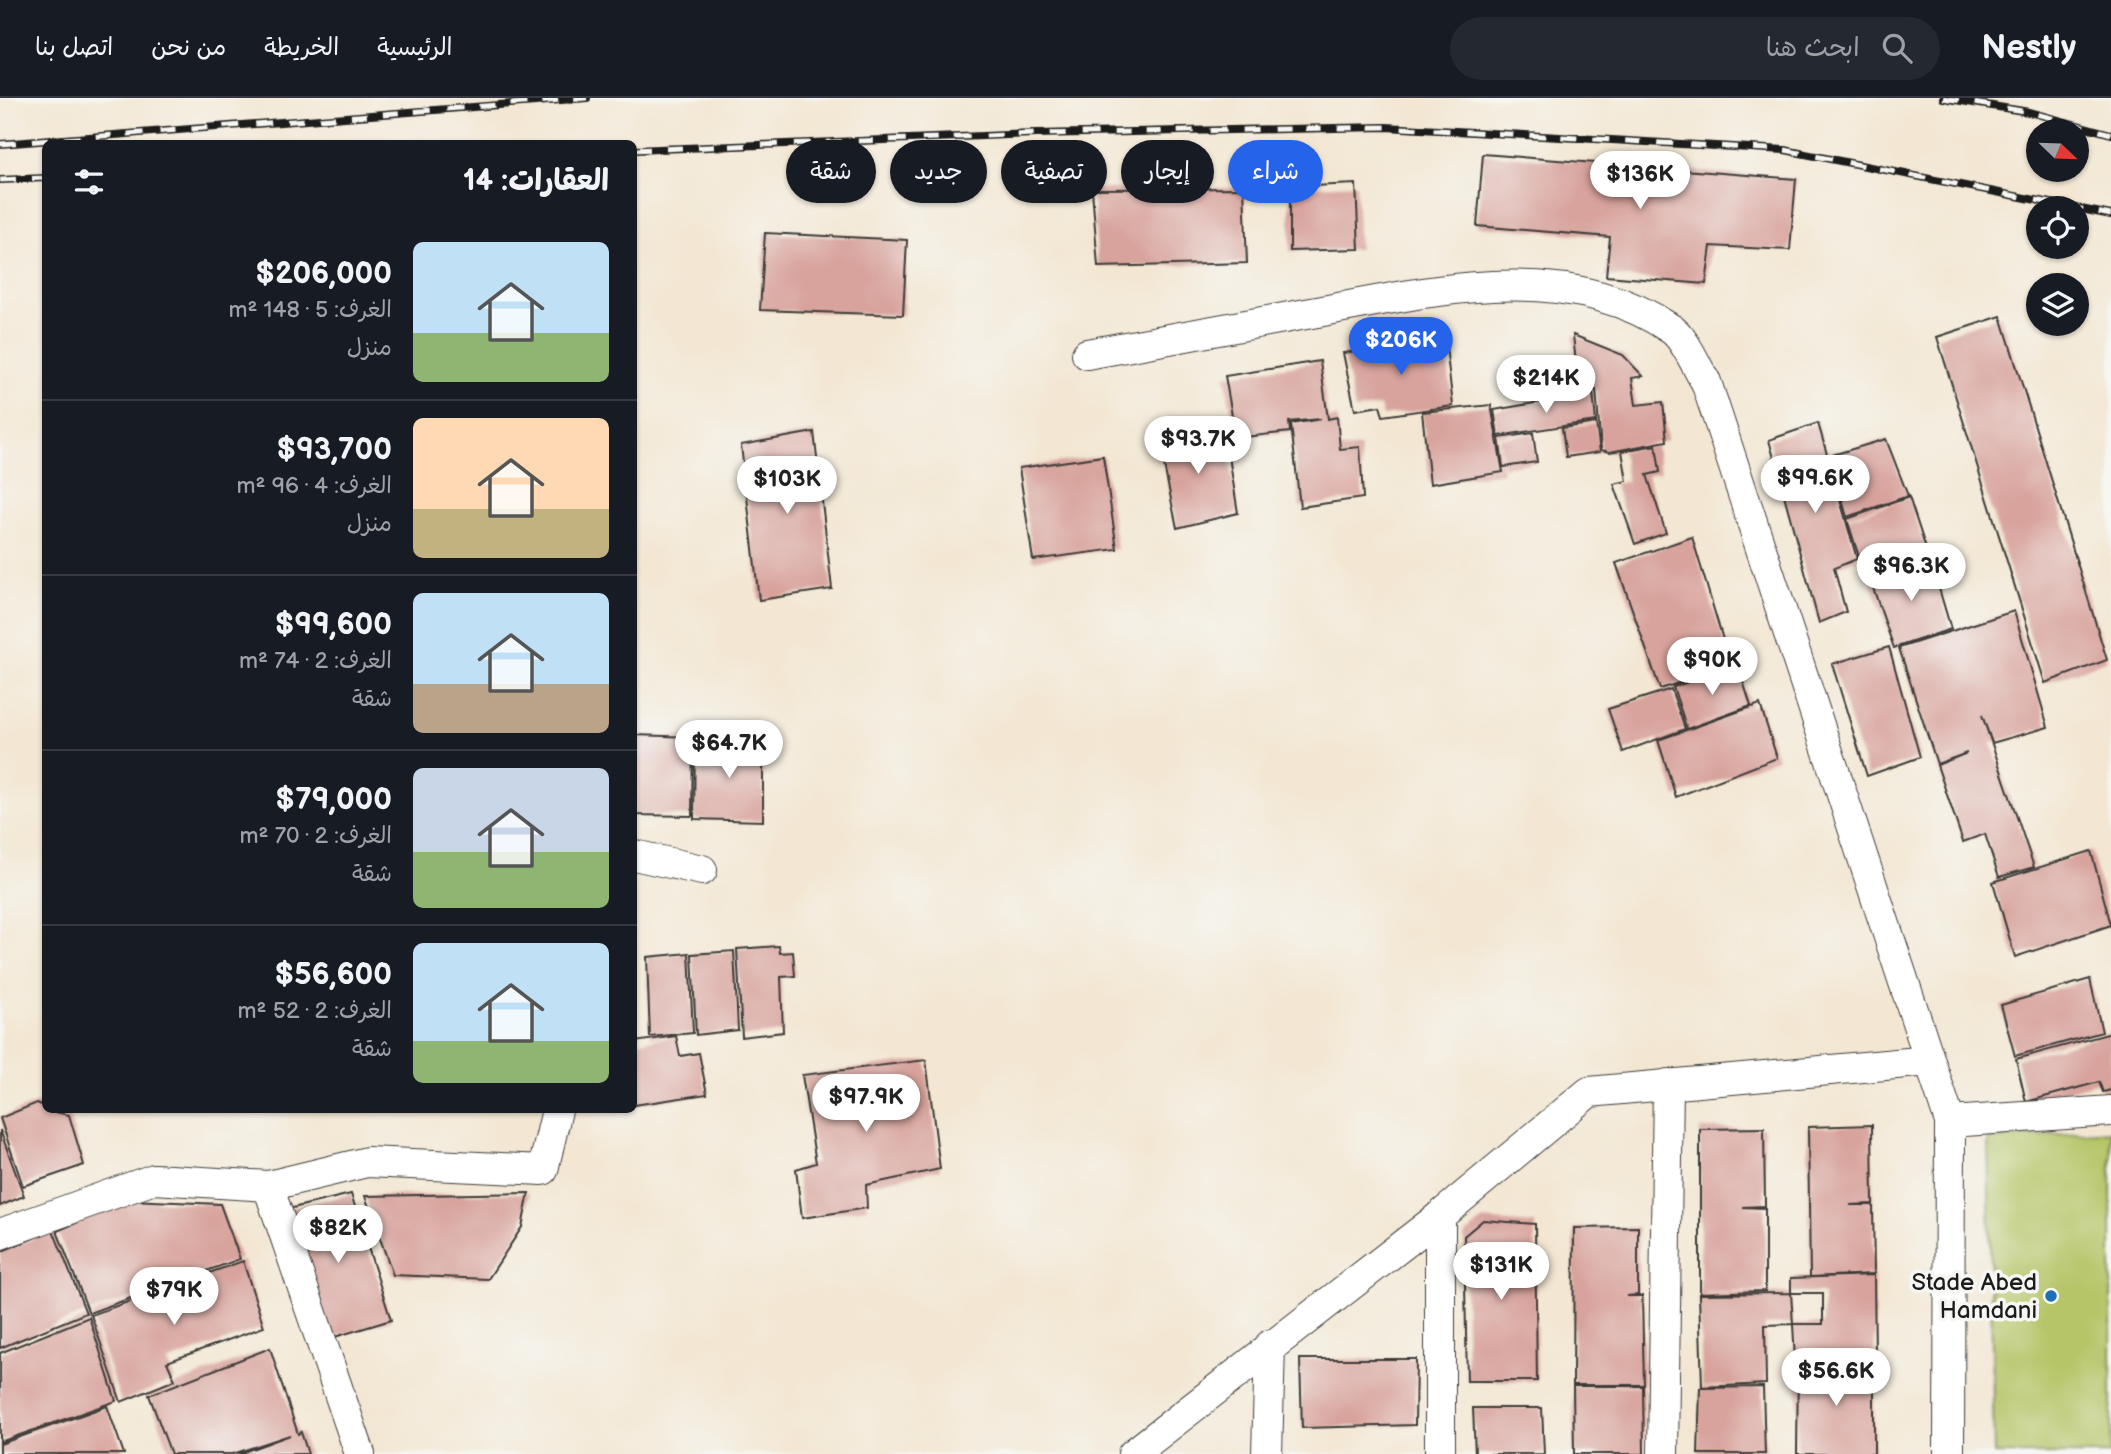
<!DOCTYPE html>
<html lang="ar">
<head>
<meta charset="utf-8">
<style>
  :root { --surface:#171b24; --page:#242831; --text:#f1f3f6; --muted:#9ea1a6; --line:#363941; --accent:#2563eb }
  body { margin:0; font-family:"Balsamiq Sans","Playpen Sans Arabic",sans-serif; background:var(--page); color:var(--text); direction:rtl; height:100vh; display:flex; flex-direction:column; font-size:26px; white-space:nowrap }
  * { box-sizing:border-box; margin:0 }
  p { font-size:23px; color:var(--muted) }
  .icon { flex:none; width:38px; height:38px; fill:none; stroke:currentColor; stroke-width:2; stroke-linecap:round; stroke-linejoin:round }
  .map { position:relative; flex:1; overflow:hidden; direction:ltr }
  .panel { position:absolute; left:42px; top:42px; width:595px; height:973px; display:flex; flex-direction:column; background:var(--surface); border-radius:10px; box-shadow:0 2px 5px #0004; direction:rtl }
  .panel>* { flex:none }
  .top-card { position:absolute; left:658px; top:42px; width:665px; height:63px; direction:rtl; display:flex; gap:14px }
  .needle { width:46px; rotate:113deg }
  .buttons { position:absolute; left:2026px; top:21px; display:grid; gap:14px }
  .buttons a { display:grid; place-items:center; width:63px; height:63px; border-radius:50%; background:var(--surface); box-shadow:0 2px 5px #0004; font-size:35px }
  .price { position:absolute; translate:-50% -60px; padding:0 16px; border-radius:24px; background:#fff; color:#222; font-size:23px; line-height:46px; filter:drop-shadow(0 2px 4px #0008) }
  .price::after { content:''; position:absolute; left:50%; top:42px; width:21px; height:16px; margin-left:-10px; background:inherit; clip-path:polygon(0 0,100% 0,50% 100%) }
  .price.selected { background:var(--accent); color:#fff }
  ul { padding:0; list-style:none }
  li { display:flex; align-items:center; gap:21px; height:175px; padding:0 28px }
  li+li { border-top:2px solid var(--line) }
  li span { display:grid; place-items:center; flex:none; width:196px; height:140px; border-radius:10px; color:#555 }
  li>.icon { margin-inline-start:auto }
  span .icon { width:84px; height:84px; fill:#fffc; stroke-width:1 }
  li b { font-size:30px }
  h2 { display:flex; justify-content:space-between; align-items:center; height:84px; padding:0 28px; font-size:30px }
  .chip { padding:0 24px; border-radius:32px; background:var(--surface); box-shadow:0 2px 5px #0004; font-size:24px; line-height:63px }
  .chip.selected { background:var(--accent); color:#fff }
  header { display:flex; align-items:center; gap:42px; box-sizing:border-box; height:98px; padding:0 35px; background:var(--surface); border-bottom:2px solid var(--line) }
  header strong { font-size:33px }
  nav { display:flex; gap:38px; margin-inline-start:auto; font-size:24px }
  .search { width:490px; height:63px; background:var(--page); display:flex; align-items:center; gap:18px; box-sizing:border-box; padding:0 24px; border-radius:38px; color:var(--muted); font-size:26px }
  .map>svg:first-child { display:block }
  .green { fill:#b6c567; stroke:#697042; stroke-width:2 }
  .building { fill:#d8a39c }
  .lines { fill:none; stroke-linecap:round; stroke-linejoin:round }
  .street-casing { stroke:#3c3a37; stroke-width:32 }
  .street { stroke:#fff; stroke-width:30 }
  .rail-casing { stroke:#1c1c1c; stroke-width:8 }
  .rail { stroke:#f6f6f2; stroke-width:5; stroke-dasharray:16; stroke-linecap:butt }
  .poi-dot { fill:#1f6fb2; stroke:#f6f6f2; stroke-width:2.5 }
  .labels { text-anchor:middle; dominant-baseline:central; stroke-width:7; stroke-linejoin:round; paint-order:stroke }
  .poi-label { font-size:24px; fill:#1c1c1c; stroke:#f6f6f2; text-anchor:end }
</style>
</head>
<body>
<header>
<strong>Nestly</strong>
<div class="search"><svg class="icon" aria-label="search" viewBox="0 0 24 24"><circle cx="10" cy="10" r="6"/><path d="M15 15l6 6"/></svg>ابحث هنا</div>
<nav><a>الرئيسية</a><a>الخريطة</a><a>من نحن</a><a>اتصل بنا</a></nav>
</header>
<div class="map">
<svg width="2111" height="1356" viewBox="0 0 2111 1356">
  <rect width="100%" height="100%" fill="#f6f6f2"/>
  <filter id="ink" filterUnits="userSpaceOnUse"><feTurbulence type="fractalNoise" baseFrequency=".0143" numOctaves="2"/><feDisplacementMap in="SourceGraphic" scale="14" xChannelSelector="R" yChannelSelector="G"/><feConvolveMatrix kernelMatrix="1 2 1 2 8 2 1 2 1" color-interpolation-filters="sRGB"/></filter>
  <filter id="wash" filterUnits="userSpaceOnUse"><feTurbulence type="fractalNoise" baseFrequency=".00686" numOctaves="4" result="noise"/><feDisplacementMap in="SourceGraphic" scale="28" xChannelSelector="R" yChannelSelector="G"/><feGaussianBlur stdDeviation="1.57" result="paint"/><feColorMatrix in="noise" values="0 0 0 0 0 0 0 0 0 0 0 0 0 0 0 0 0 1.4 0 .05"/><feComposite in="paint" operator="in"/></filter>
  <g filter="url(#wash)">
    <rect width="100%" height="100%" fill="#f3e7d3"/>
    <path class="green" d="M2111 1033V1356H1994L1988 1041Z"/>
    <g id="blocks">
      <g class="building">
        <path d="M1483 56 1796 81 1790 152 1711 148 1706 186 1606 178 1610 139 1477 128Z"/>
        <path d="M1356 86 1359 151 1290 153V89Z"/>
        <path d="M1244 90 1247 165 1098 169 1092 91Z"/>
        <path d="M765 135 907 142 903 217 760 212Z"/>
        <path d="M2001 218 2107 562 2045 585 1937 239Z"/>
        <path d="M1573 237 1623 257 1643 278 1632 280 1636 307 1663 304 1667 343 1610 354 1601 352 1596 292H1579Z"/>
        <path d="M1445 240 1453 308 1383 318 1380 308 1355 312 1343 255Z"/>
        <path d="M1320 263 1328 321 1337 319 1340 351 1360 349 1363 400 1300 409 1291 326 1321 321 1289 324 1290 334 1236 340 1225 278Z"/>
        <path d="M1593 295 1596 323 1498 338 1494 312Z"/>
        <path d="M1491 307 1503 374 1430 386 1422 314Z"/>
        <path d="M1174 325 1178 344 1225 333 1238 415 1177 430 1156 329Z"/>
        <path d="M1596 325 1600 354 1566 359 1562 330Z"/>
        <path d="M1818 325 1857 461 1834 470 1846 514 1819 525 1769 342Z"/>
        <path d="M814 334 832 491 759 502 741 347Z"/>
        <path d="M1533 335 1537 364 1503 369 1499 340Z"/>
        <path d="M1886 341 1908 398 1847 419 1829 358Z"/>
        <path d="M1656 347 1660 374 1647 377 1666 435 1635 446 1614 386 1627 383 1622 353Z"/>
        <path d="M1103 358 1117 451 1033 462 1019 370Z"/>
        <path d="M1909 399 1928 457 1866 481 1847 421Z"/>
        <path d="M1692 439 1731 568 1660 591 1616 465Z"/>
        <path d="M1930 460 1951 531 1894 550 1870 481Z"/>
        <path d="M2014 513 2048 629 1992 645 1982 617 2034 769 1999 779 1985 736 1963 744 1937 667 1967 655 1937 666 1899 550Z"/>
        <path d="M1889 549 1920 659 1867 678 1832 566Z"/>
        <path d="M1738 568 1751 608 1687 631 1673 589Z"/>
        <path d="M1671 591 1685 631 1623 654 1608 611Z"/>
        <path d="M1760 606 1777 660 1676 699 1658 642Z"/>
        <path d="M634 637 693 639 692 718 634 717Z"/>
        <path d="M695 641 763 643V723L694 721Z"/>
        <path d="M2091 753 2111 827 2015 859 1993 784Z"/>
        <path d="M779 848 780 855 793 854 795 878 781 879 783 934 742 939 737 851Z"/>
        <path d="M734 853 738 932 696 937 692 856Z"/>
        <path d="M689 855 693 935 650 939 647 859Z"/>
        <path d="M2090 881 2102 934 2015 958 2001 907Z"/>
        <path d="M2111 935V992L2103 994 2099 984 2026 1004 2016 961Z"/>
        <path d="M676 938 680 958 699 955 707 996 634 1007V944Z"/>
        <path d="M926 962 940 1071 866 1087 867 1110 802 1120 796 1071 816 1065 802 977Z"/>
        <path d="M37 1005 46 1009V1012L69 1017 84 1067 23 1088 0 1020Z"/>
        <path d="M1872 1027 1873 1106 1850 1107H1873L1874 1176 1810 1179 1808 1029Z"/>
        <path d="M1764 1030 1765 1108 1743 1109 1765 1110V1193L1700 1195V1031Z"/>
        <path d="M0 1032 24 1098 0 1108Z"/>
        <path d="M529 1095 522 1129 488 1181 393 1177 365 1098Z"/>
        <path d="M351 1096 391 1222 328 1241 284 1112Z"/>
        <path d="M130 1102 220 1106 240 1161 89 1215 57 1133Z"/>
        <path d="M1483 1122 1535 1126 1537 1283H1467L1464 1138Z"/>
        <path d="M1638 1129V1197L1627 1198H1642L1644 1287H1573L1574 1130Z"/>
        <path d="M53 1132 86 1215 0 1250V1154Z"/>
        <path d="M243 1163 264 1229 167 1264 175 1282 121 1304 91 1217Z"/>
        <path d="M1874 1177 1875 1260 1795 1261 1793 1226 1765 1227 1766 1286 1702 1289 1699 1196 1791 1195 1793 1226H1823V1195H1791V1180Z"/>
        <path d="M89 1219 116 1303 0 1344V1255Z"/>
        <path d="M270 1250 298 1336 301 1334 308 1356H238L290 1337 233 1356H171L149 1297Z"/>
        <path d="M1300 1261H1416L1415 1327 1302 1330Z"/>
        <path d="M1798 1263H1874V1356H1797Z"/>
        <path d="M1573 1288H1643L1644 1356H1574Z"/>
        <path d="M1763 1289 1765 1356H1698L1700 1290Z"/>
        <path d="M107 1308 124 1356H0V1346Z"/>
        <path d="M1473 1310H1542L1544 1356H1475Z"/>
      </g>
    </g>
  </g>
  <g filter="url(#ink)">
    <use href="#blocks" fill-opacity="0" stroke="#3c3a37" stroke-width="2"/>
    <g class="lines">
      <defs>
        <g id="street">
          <path d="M1087 256C1160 242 1233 229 1306 216 1423 195 1564 157 1671 231 1686 241 1696 269 1706 284L1950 1024 1949 1356"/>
          <path d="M634 757 702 772"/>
          <path d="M1950 1024 2111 1013"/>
          <path d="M268 1088 367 1064 543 1072 557 1012"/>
          <path d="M1440 1118V1356"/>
          <path d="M0 1136 154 1081 268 1088 360 1356"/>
          <path d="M1133 1356 1440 1118 1589 994 1929 963"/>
          <path d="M1267 1356 1270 1247"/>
          <path d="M1663 1356 1668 986"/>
        </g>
      </defs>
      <use href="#street" class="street-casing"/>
      <use href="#street" class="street"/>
      <defs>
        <g id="rail">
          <path d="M1943 0 2029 14 2111 36"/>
          <path d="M0 46 587 0"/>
          <path d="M634 52 1035 36 1386 29 1785 52 2111 117"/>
          <path d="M0 82 46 80"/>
        </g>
      </defs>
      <use href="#rail" class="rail-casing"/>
      <use href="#rail" class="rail"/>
    </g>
  </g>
  <circle class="poi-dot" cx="2051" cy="1198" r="7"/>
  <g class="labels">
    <g class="poi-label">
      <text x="2037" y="1184">Stade Abed<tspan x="2037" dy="28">Hamdani</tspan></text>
    </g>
  </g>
</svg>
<div class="buttons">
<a><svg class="needle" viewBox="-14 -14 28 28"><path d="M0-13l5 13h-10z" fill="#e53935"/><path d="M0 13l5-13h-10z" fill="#9ea1a6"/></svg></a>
<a><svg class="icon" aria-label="locate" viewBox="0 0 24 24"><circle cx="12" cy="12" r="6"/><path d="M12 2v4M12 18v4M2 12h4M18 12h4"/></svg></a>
<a><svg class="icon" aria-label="layers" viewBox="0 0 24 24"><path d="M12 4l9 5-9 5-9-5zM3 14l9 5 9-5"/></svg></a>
</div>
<b class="price" style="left:1640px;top:113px">$136K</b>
<b class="price selected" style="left:1401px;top:279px">$206K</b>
<b class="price" style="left:1546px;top:317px">$214K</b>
<b class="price" style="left:1198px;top:378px">$93.7K</b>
<b class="price" style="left:1815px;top:417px">$99.6K</b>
<b class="price" style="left:787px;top:418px">$103K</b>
<b class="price" style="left:1911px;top:505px">$96.3K</b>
<b class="price" style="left:1712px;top:599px">$90K</b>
<b class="price" style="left:729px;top:682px">$64.7K</b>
<b class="price" style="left:866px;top:1036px">$97.9K</b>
<b class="price" style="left:338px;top:1167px">$82K</b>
<b class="price" style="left:1501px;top:1204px">$131K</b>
<b class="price" style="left:174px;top:1229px">$79K</b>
<b class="price" style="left:1836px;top:1310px">$56.6K</b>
<div class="top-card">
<a class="chip selected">شراء</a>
<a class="chip">إيجار</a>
<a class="chip">تصفية</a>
<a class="chip">جديد</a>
<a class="chip">شقة</a>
</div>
<section class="panel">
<h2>العقارات: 14<svg class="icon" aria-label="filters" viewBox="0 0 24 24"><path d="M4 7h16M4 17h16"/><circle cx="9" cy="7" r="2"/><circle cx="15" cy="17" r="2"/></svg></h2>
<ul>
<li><span style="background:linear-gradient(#bfe0f5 65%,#8fb573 0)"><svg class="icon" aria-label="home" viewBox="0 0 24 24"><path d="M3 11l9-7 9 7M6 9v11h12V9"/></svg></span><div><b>$206,000</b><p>الغرف: 5 · 148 m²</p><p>منزل</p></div></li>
<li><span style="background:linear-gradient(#ffd9b3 65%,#c2b280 0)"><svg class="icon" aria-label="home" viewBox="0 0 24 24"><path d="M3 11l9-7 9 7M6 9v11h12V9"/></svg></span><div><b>$93,700</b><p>الغرف: 4 · 96 m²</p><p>منزل</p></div></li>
<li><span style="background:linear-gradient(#bfe0f5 65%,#b9a48a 0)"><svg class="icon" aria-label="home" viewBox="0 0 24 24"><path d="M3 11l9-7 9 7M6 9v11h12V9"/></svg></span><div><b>$99,600</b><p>الغرف: 2 · 74 m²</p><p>شقة</p></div></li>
<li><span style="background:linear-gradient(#c9d6e8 60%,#8fb573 0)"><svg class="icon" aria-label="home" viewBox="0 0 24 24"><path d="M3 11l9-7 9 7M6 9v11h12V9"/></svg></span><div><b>$79,000</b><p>الغرف: 2 · 70 m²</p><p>شقة</p></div></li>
<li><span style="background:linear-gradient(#bfe0f5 70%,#8fb573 0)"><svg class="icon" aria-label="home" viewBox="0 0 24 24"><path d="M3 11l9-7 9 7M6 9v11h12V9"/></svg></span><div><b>$56,600</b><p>الغرف: 2 · 52 m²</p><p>شقة</p></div></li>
</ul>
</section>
</div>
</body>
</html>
